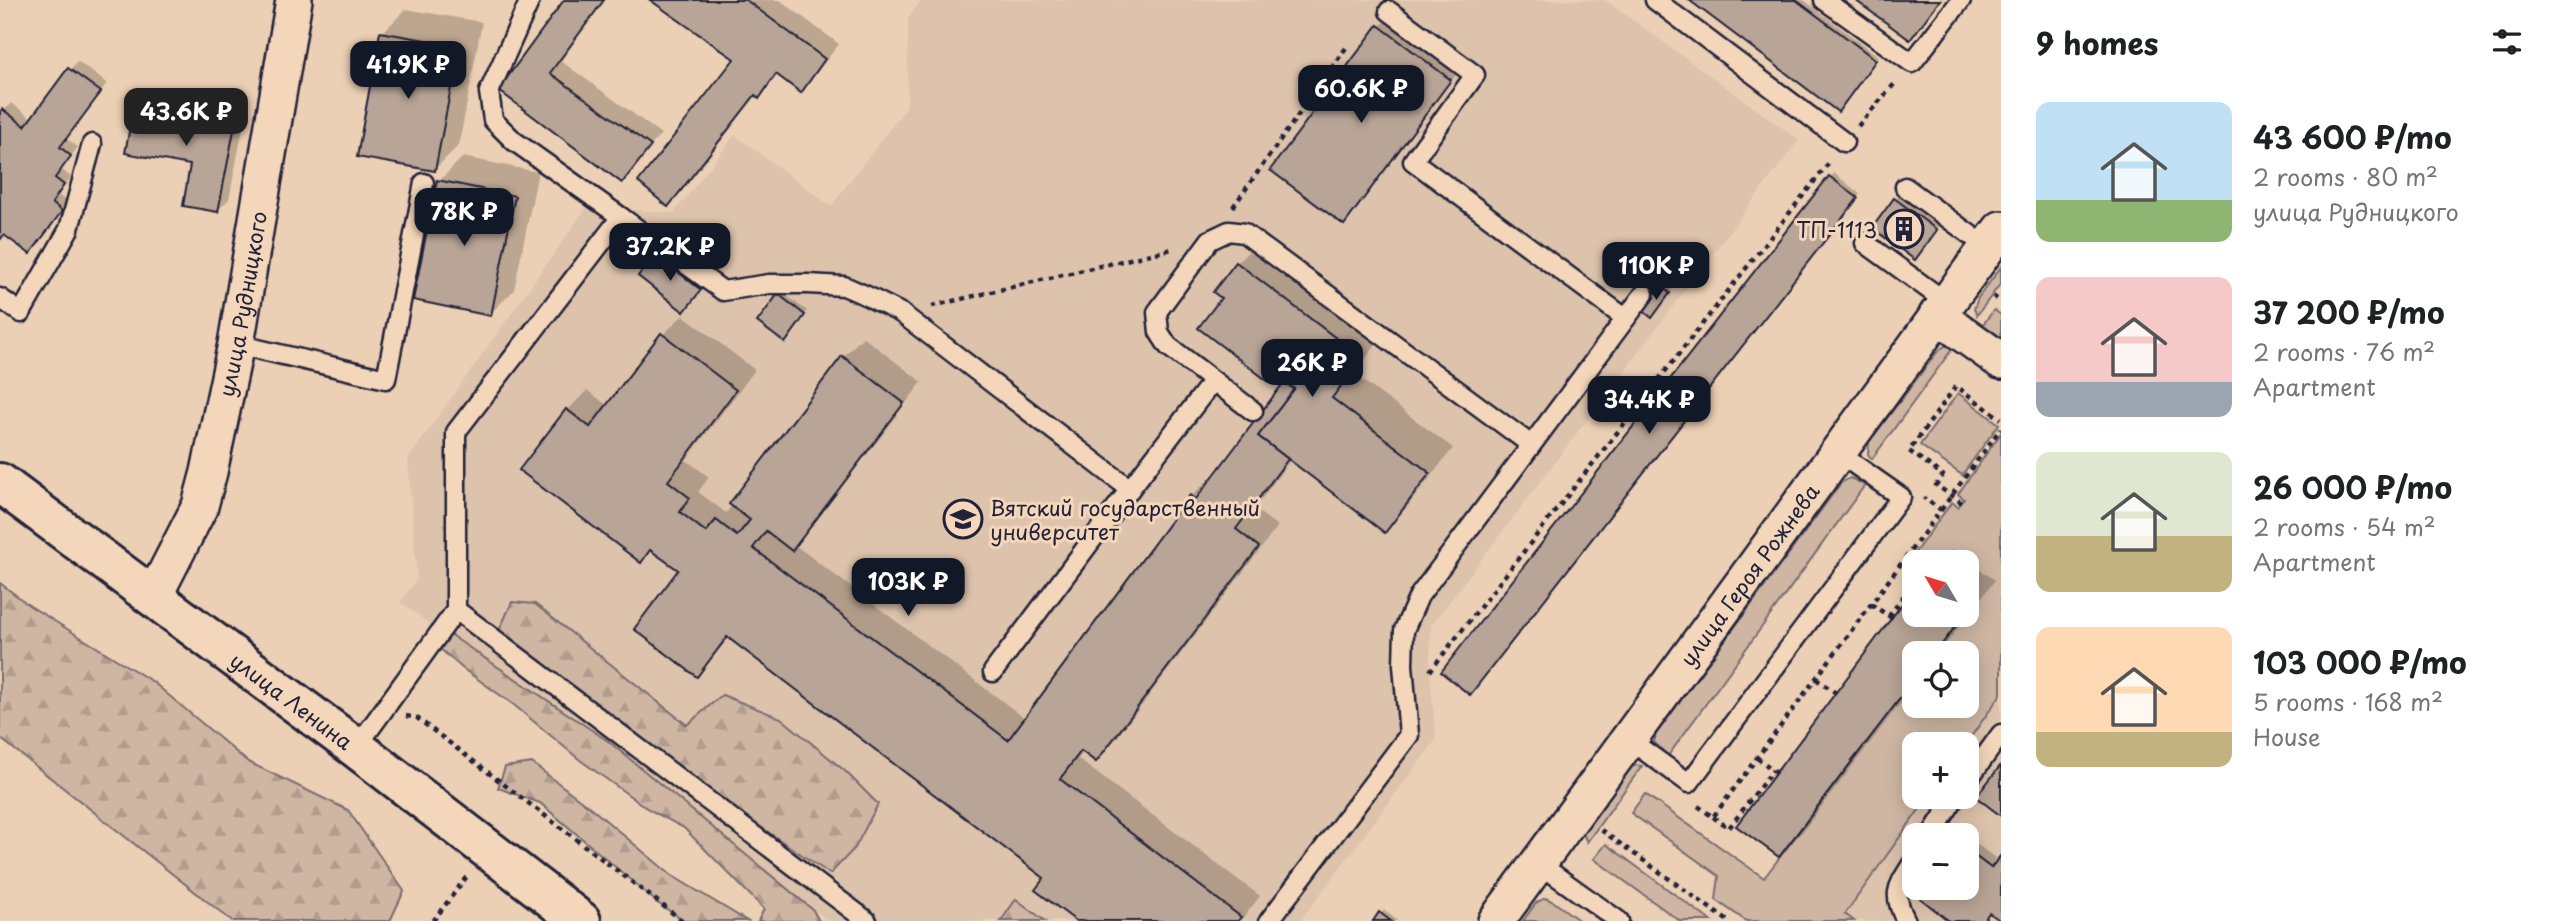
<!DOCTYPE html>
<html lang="en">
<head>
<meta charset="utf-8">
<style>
  :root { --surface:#fff; --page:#f6f6f6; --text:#202124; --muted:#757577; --accent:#111827 }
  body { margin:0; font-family:"Playpen Sans",sans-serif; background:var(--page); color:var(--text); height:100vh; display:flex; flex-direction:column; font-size:26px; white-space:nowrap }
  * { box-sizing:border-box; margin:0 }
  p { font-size:23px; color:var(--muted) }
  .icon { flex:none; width:38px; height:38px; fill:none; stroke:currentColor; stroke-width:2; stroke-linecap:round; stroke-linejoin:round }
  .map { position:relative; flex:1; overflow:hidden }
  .details { display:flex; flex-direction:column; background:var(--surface); width:560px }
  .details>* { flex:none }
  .needle { width:46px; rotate:308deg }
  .fabs { position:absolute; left:1902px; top:550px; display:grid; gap:14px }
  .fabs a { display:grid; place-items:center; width:77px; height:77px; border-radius:14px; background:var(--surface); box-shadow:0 4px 18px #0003; font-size:35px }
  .price { position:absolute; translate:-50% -60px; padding:0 16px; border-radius:14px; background:var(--accent); color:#fff; font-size:23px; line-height:46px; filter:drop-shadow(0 2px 4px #0008) }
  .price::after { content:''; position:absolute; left:50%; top:42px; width:21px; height:16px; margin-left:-10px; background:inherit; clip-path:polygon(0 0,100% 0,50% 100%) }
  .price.current { background:#222; color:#fff }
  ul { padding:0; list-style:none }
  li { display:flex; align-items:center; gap:21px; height:175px; padding:0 35px }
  li span { display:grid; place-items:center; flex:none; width:196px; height:140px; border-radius:14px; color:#555 }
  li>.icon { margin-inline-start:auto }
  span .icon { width:84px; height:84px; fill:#fffc; stroke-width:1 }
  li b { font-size:30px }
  h2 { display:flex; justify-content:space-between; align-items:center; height:84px; padding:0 35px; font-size:30px }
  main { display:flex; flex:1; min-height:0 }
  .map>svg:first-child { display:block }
  .built { fill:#ddc3ac; fill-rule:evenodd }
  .green { fill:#ceb6a3; stroke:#786c6f; stroke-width:2 }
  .forest { fill:url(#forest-firs); stroke:#786c6f; stroke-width:2 }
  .shadow { fill:#0003 }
  .building { fill:#b9a597; stroke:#22223b; stroke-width:2 }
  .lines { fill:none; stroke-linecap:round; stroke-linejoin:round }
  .lane-casing { stroke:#22223b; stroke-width:23 }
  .street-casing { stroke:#22223b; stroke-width:40 }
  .primary-casing { stroke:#22223b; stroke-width:44 }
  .path { stroke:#22223b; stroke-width:4.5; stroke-dasharray:5 5; stroke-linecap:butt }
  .lane { stroke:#f4d7ba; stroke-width:18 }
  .street { stroke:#f4d7ba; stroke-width:35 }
  .primary { stroke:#f4d7ba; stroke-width:38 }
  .labels { text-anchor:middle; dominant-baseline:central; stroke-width:6; stroke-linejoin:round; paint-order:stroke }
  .poi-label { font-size:21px; fill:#22223b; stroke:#f4d7ba; text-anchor:end }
  .street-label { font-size:21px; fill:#22223b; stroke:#f4d7ba }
</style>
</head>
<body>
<main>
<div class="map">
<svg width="2001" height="921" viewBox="0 0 2001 921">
  <defs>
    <pattern id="forest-firs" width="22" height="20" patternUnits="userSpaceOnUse" patternTransform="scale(1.75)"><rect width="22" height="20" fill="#ceb6a3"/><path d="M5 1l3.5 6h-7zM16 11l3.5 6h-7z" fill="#b19c8d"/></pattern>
  </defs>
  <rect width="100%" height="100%" fill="#ecd0b5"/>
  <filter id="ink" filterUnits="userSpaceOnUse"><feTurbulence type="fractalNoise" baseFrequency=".0143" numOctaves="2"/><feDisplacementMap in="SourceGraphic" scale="14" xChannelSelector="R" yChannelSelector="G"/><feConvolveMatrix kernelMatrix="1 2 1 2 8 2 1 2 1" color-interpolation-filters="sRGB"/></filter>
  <g filter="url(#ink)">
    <g class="built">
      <path d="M922 0H1605L1799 140 1431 626 1430 671 1436 740 1300 921H829L400 602 417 579 408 459 587 207 674 213 735 135 831 206 907 106 908 18Z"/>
      <path d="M2001 694V921H1854L1845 915 1929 796H1967L1966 744ZM1914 835H1967V887H1914Z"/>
    </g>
    <g class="green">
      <path d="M2001 267V283L1977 315 1974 309 1978 298Z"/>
      <path d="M1994 310 2001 315V348L1978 331Z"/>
      <path d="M1955 345 1872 459 1868 454 1869 442 1938 351 1945 346Z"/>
      <path d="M1958 393 1999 424 1962 475 1920 445Z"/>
      <path d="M2001 433V694L1966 744H1914V796H1929L1845 914 1854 921H1746L1716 900 1719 876 1631 813 1645 794 1764 878 1914 680V705H1967V653H1935L1972 605 1967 602V562H1924L1913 555 1952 502 1958 507 1964 499 1958 494Z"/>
      <path d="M1850 478 1865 485 1668 756 1654 742 1656 734 1841 483Z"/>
      <path d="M1636 765 1642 766 1587 842 1584 836V831L1630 768Z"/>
      <path d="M1606 844 1711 921H1680L1594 859Z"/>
      <path d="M1545 898 1554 902 1580 921H1523L1536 903Z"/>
    </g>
    <g class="forest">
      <path d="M0 583 30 606 153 682 248 762 348 810 404 891 390 921H232L0 738Z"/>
      <path d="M512 602 535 604 687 725 722 695 781 718 845 771 878 804 855 848 830 874 755 823 498 633Z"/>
      <path d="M449 634 608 741 813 910 819 921H758L764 909 684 828 648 809 580 760 514 705 462 668 438 647Z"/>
      <path d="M532 763 591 808 671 875 747 921H685L659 904 540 803 498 788 505 767Z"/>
      <path d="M1016 899 1045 921H1001Z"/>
    </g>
    <g class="shadow">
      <path d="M566 0H605L561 61 661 134 622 180 501 89Z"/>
      <path d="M655 0H780L839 44 815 75 800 90 779 74 759 96 757 95 683 190 668 205 737 59Z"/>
      <path d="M1692 0H1804L1878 56 1841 106Z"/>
      <path d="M406 9 482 22 459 145 435 169 382 33Z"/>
      <path d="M1387 19 1458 72 1344 223 1379 27Z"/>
      <path d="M77 61 107 83 67 139 78 147 61 169 71 177 58 195 68 202 37 244 5 234 0 238V115L11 103 33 119Z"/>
      <path d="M148 90 247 108 229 199 218 210 192 163 136 102Z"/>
      <path d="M463 157 538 172 514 290 490 314 439 181Z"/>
      <path d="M1834 173 1860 194 1473 689 1444 672Z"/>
      <path d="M1899 196 1939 226 1918 255 1895 199Z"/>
      <path d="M1261 239 1385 333 1354 374 1453 448 1408 506 1384 530 1291 459 1254 509 1278 526 1115 740 1095 760 1084 751 1078 759 1260 896 1241 921H1079L1047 878 730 637 697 675 680 570 652 549 641 560 522 470 568 410 587 390 608 406 663 335 683 315 755 370 686 460 709 477 698 492 726 513 843 357 863 337 922 382 811 528 795 545 1026 719 1192 496 1212 476 1214 478 1287 382 1223 298 1237 263Z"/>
      <path d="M664 248 708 281 692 302 656 255Z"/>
      <path d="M1665 283 1672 289 1655 312 1644 310Z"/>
      <path d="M782 292 807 311 788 337 779 295Z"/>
      <path d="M1951 550 1995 580 1939 653H1914V685L1803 831 1779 855 1738 825 1914 591V614H1967V562H1939Z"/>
      <path d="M1970 839 1999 861 2001 858V921L1990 912 1982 921H1952L1967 887V842Z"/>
      <path d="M1384 910 1398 921H1375Z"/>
    </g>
    <g class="building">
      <path d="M564 0H604L550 73 651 146 622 183 498 90Z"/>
      <path d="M650 0H746L825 59 801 93 776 74 759 99 755 95 668 207 638 182 734 59Z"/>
      <path d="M1689 0H1796L1876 60 1838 112Z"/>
      <path d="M1855 0H1940L1910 40Z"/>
      <path d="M1378 25 1451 80 1344 225 1270 170Z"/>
      <path d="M380 32 459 46 435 171 357 157Z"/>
      <path d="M68 68 101 92 60 147 71 156 55 178 64 185 52 203 62 211 30 254 4 235 0 240V112L2 109 25 126Z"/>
      <path d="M135 101 236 120 218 212 183 206 190 165 125 153Z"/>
      <path d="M1829 176 1858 198 1470 695 1441 672Z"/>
      <path d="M437 180 515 196 491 316 413 300Z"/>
      <path d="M1894 198 1937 230 1915 260 1872 228Z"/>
      <path d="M655 254 701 290 684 312 638 276Z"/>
      <path d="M1236 262 1362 358 1332 398 1430 473 1385 533 1258 436 1294 389 1274 374 1269 382 1198 328 1221 298 1213 292Z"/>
      <path d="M1660 286 1670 293 1652 318 1642 310Z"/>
      <path d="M778 294 805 315 785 343 757 322Z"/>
      <path d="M661 333 736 390 668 481 690 498 680 512 706 532 716 520 737 536 750 520 729 504 842 356 904 403 792 551 766 531 753 548 1008 740 1190 495 1196 499 1284 382 1294 389 1258 436 1288 459 1236 529 1259 547 1096 762 1081 751 1060 779 1241 917 1238 921H1076L1035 890 1044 878 727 637 697 677 634 629 678 570 650 550 641 563 519 470 566 409 590 427Z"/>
      <path d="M1914 588V614H1965L1935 653H1914V680L1779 857 1736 826Z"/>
      <path d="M2001 765V816L1976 797Z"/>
      <path d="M1967 850 1991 868 2001 855V921L1989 913 1983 921H1949L1920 898 1929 887H1967Z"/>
      <path d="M1379 912 1391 921H1373Z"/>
    </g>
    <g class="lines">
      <defs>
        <g id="lane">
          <path d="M1655 0 1844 142"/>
          <path d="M1824 0 1912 63 1961 0"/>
          <path d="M1389 11 1475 75 1413 161 1625 318"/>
          <path d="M1905 187 1987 247"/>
          <path d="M621 217 723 291 769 284H808L844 286 867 296 901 313 1130 489 1213 381"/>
          <path d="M1865 243 1946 302"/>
          <path d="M0 298 21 313 69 229 92 144"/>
          <path d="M236 344 386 379 424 183"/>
          <path d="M1253 411 1168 346 1159 332 1157 312 1210 240 1229 231 1244 233 1530 444"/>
          <path d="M456 610 867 921"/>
          <path d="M993 672 1130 489"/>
          <path d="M1628 739 1689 783 1901 497 1837 452"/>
          <path d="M356 748 456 610V432L621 217 514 141 493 120 489 92 530 0"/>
          <path d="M1967 781 2001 734"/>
          <path d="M1931 835 1956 796"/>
          <path d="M1538 863 1619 921"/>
          <path d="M1269 921 1409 735 1403 665 1404 630 1419 596 1644 294"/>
          <path d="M1906 921C1891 892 1898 887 1914 861"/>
        </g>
        <g id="street">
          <path d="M1937 315 2001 361"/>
          <path id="s1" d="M153 598 200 506 209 472 236 344 294 0"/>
          <path id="s2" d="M1496 921 2001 229"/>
        </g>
        <g id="primary">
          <path id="s3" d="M0 483 356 748 581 921"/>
        </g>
      </defs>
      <use href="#lane" class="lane-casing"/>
      <use href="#street" class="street-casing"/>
      <use href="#primary" class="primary-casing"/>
      <g class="path">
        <path d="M1858 126 1896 82"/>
        <path d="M1233 207 1348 45"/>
        <path d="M1993 296 2001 302"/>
        <path d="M932 306 1172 249"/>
        <path d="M1962 503 1936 485 1943 475 1909 451 1956 386 2001 419"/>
        <path d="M1941 510 2001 428"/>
        <path d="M1908 556 1916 562"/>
        <path d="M1871 604 1892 618"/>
        <path d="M1889 616 1914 582"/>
        <path d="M1430 671 1831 160"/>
        <path d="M1816 679 1836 693"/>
        <path d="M406 716 417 718 683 921"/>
        <path d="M1757 758 1776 772"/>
        <path d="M1698 806 1713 817 1941 510 1924 498"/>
        <path d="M1713 817 1729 828 1773 770"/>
        <path d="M1601 830 1728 921"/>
        <path d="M433 921 468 875"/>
      </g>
      <use href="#lane" class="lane"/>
      <use href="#street" class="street"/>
      <use href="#primary" class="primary"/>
    </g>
  </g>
  <defs>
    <symbol id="building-ring" viewBox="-11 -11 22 22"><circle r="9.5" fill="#f4d7ba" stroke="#22223b" stroke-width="1.5"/><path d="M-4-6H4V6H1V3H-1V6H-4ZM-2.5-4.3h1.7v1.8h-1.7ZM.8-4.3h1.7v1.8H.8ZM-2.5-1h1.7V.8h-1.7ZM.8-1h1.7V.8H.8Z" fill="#22223b"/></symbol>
    <symbol id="university-ring" viewBox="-11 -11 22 22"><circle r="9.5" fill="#f4d7ba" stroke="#22223b" stroke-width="1.5"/><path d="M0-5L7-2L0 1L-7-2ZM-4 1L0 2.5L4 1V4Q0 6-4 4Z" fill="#22223b"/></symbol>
  </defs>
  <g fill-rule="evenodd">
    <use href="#building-ring" x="1882" y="207" width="44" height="44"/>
    <use href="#university-ring" x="941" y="497" width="44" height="44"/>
  </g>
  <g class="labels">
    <g class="poi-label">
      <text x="1877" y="229">ТП-1113</text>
      <text x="990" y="507" text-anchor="start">Вятский государственный<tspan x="990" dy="24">университет</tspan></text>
    </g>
    <g class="street-label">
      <text stroke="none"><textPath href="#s1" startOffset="310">улица Рудницкого</textPath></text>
      <text stroke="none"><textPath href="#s2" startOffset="429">улица Героя Рожнева</textPath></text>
      <text stroke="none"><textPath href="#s3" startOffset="364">улица Ленина</textPath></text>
    </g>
  </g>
</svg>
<div class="fabs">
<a><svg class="needle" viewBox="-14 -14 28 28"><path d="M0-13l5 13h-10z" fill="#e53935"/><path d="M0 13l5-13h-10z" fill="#757577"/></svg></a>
<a><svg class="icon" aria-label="locate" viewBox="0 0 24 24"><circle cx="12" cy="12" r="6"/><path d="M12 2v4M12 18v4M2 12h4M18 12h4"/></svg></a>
<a>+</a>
<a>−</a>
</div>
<b class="price" style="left:408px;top:101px">41.9K ₽</b>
<b class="price" style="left:1361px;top:125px">60.6K ₽</b>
<b class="price current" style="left:186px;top:148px">43.6K ₽</b>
<b class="price" style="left:464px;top:248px">78K ₽</b>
<b class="price" style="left:670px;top:283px">37.2K ₽</b>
<b class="price" style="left:1656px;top:302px">110K ₽</b>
<b class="price" style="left:1312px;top:399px">26K ₽</b>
<b class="price" style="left:1649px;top:436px">34.4K ₽</b>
<b class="price" style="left:908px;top:618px">103K ₽</b>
</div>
<section class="details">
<h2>9 homes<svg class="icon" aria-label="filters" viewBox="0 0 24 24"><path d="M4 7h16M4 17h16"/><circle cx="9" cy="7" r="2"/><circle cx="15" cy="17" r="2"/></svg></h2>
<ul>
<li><span style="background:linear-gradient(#bfe0f5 70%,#8fb573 0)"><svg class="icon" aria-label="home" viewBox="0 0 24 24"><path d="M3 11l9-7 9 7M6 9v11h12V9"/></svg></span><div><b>43 600 ₽/mo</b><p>2 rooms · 80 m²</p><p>улица Рудницкого</p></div></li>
<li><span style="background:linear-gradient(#f6c9c9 75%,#9aa5b1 0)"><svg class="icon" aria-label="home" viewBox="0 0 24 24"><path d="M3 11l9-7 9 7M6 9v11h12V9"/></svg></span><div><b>37 200 ₽/mo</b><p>2 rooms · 76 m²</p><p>Apartment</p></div></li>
<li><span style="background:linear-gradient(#dfe7d0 60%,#c2b280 0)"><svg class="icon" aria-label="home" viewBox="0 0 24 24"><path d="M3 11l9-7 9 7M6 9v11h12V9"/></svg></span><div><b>26 000 ₽/mo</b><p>2 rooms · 54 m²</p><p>Apartment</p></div></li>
<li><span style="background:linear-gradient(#ffd9b3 75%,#c2b280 0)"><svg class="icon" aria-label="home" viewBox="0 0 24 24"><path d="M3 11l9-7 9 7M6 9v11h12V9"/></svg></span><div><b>103 000 ₽/mo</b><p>5 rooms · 168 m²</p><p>House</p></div></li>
</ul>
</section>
</main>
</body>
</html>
